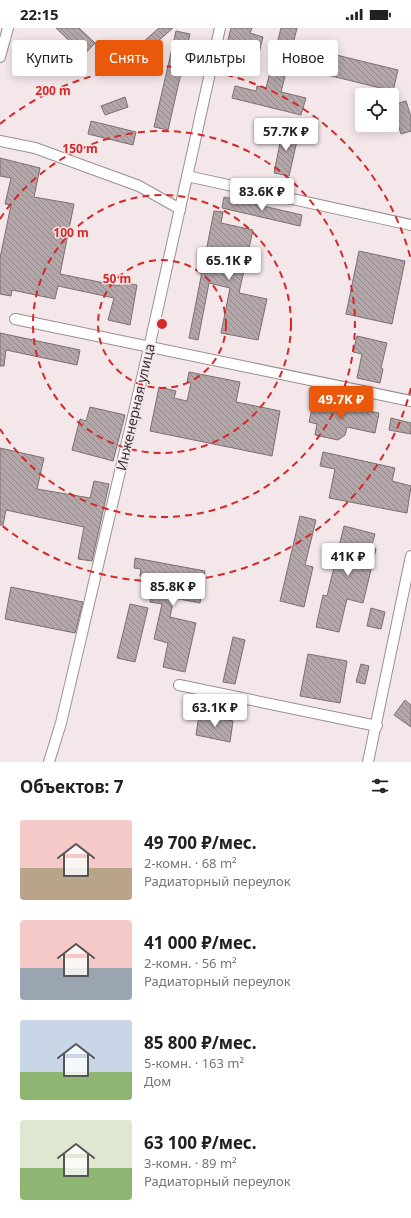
<!DOCTYPE html>
<html lang="ru">
<head>
<meta charset="utf-8">
<style>
  :root { --surface:#fff; --page:#f6f6f6; --text:#202124; --muted:#757577; --accent:#ea580c }
  body { margin:0; font-family:"Noto Sans",sans-serif; background:var(--page); color:var(--text); height:100vh; display:flex; flex-direction:column; font-size:15px; white-space:nowrap }
  * { box-sizing:border-box; margin:0 }
  p { font-size:13px; color:var(--muted) }
  .icon { flex:none; width:22px; height:22px; fill:none; stroke:currentColor; stroke-width:2; stroke-linecap:round; stroke-linejoin:round }
  .map { position:relative; height:734px; overflow:hidden }
  .panel { display:flex; flex-direction:column; background:var(--surface); flex:1 }
  .panel>* { flex:none }
  .banner { position:absolute; left:12px; top:12px; width:387px; height:36px; display:flex; gap:8px }
  .tools { position:absolute; left:355px; top:60px; display:grid; gap:8px }
  .tools a { display:grid; place-items:center; width:44px; height:44px; border-radius:4px; background:var(--surface); box-shadow:0 2px 10px #0003; font-size:20px }
  .price { position:absolute; translate:-50% -34px; padding:0 9px; border-radius:4px; background:#fff; color:#222; font-size:13px; line-height:26px; filter:drop-shadow(0 1px 2px #0008) }
  .price::after { content:''; position:absolute; left:50%; top:24px; width:12px; height:9px; margin-left:-6px; background:inherit; clip-path:polygon(0 0,100% 0,50% 100%) }
  .price.active { background:var(--accent); color:#fff }
  ul { padding:0; list-style:none }
  li { display:flex; align-items:center; gap:12px; height:100px; padding:0 20px }
  li span { display:grid; place-items:center; flex:none; width:112px; height:80px; border-radius:4px; color:#555 }
  li>.icon { margin-inline-start:auto }
  span .icon { width:48px; height:48px; fill:#fffc; stroke-width:1 }
  li b { font-size:17px }
  h2 { display:flex; justify-content:space-between; align-items:center; height:48px; padding:0 20px; font-size:17px }
  .chip { padding:0 14px; border-radius:4px; background:var(--surface); box-shadow:0 2px 10px #0003; font-size:14px; line-height:36px }
  .chip.active { background:var(--accent); color:#fff }
  .status { display:flex; justify-content:space-between; align-items:center; height:28px; padding:0 20px; background:var(--surface); direction:ltr }
  .status svg { height:11px; fill:currentColor }
  .map>svg:first-child { display:block }
  .building { fill:url(#building-back-hatch); stroke:#7b6f72 }
  .lines { fill:none; stroke-linecap:round; stroke-linejoin:round }
  .minor-casing { stroke:#9b8f91; stroke-width:12 }
  .minor { stroke:#fff; stroke-width:10 }
  .ring { fill:none; stroke:#d62828; stroke-width:2; stroke-dasharray:7 5 }
  .labels { text-anchor:middle; dominant-baseline:central; stroke-width:3; stroke-linejoin:round; paint-order:stroke }
  .street-label { font-size:14px; fill:#3c3738; stroke:#f4e7e9 }
  .centre { fill:#d62828; stroke:#f4e7e9; stroke-width:2 }
  .ring-label { font-size:12px; text-anchor:middle; font-weight:bold; fill:#d62828; stroke:#f4e7e9; stroke-width:3; stroke-linejoin:round; paint-order:stroke }
</style>
</head>
<body>
<div class="status"><b>22:15</b><svg viewBox="0 0 49 12"><path d="M0 12V9h3v3zM5 12V6h3v6zM10 12V3h3v9zM15 12V0h3v12zM26 1h20v11H26zM47 4h2v5h-2z"/></svg></div>
<div class="map">
<svg width="411" height="734" viewBox="0 0 411 734">
  <defs>
    <pattern id="building-back-hatch" width="6" height="6" patternUnits="userSpaceOnUse"><rect width="6" height="6" fill="#b3a7a9"/><path d="M-1 5l2 2M0 0l6 6M5-1l2 2" fill="none" stroke="#93898b"/></pattern>
  </defs>
  <rect width="100%" height="100%" fill="#f4e7e9"/>
  <g class="building">
    <path d="M56 0H79L95 15 84 27Z"/>
    <path d="M159 0H173L141 28 135 21Z"/>
    <path d="M231 0H252L250 5 263 9 259 25 227 16Z"/>
    <path d="M281 0H297L281 64 306 70 301 87 232 70 235 58 256 63 257 58 266 60Z"/>
    <path d="M176 3 190 6 168 102 154 99Z"/>
    <path d="M320 23 398 42 393 63 315 44Z"/>
    <path d="M125 69 128 79 105 87 101 78Z"/>
    <path d="M406 73 411 89V103L401 106 392 77Z"/>
    <path d="M91 93 136 104 133 117 88 106Z"/>
    <path d="M283 100 299 104 289 148 274 145Z"/>
    <path d="M0 130 40 140 34 169 74 176 60 246 119 258 120 254 137 257 130 297 108 292 114 270 58 258 55 271 12 262 11 268 0 266V230L11 177 5 176 11 150 0 148Z"/>
    <path d="M224 169 302 187 300 198 222 180Z"/>
    <path d="M214 183 223 184 221 195 253 202 239 265 267 271 258 312 221 305 230 260 209 255 198 312 189 310Z"/>
    <path d="M359 223 405 233 392 296 346 286Z"/>
    <path d="M0 305 80 322 77 337 6 322 4 338H0Z"/>
    <path d="M357 308 387 315 381 340 383 341 380 355 357 350 362 326 353 324Z"/>
    <path d="M189 344 240 354 236 374 280 383 272 428 150 403 159 359 176 363 174 370 187 373 191 355 187 354Z"/>
    <path d="M314 372 379 385 375 405 347 399 345 407 338 412 315 407 317 396 309 394Z"/>
    <path d="M90 379 125 387 113 433 72 422 80 391 86 393Z"/>
    <path d="M391 390 411 395V406L389 402Z"/>
    <path d="M0 420 44 430 37 461 90 470 94 453 109 456 92 533 78 531 84 499 6 482 3 497H0Z"/>
    <path d="M323 424 395 440 392 453 411 458 407 485 329 470 335 441 320 438Z"/>
    <path d="M300 488 316 492 305 537 313 539 304 579 280 573Z"/>
    <path d="M344 498 375 506 371 520 376 521 363 575 347 571 339 604 316 599 323 567 327 568Z"/>
    <path d="M135 530 205 543 200 575 174 570 170 589 196 595 185 644 163 639 168 615 154 611 162 576 150 574 154 550 140 548 141 541 134 540Z"/>
    <path d="M11 559 83 574 75 605 5 591Z"/>
    <path d="M130 576 148 580 135 634 117 630Z"/>
    <path d="M371 580 385 584 381 601 367 598Z"/>
    <path d="M233 609 245 612 235 656 223 654Z"/>
    <path d="M308 626 347 633 340 675 300 668Z"/>
    <path d="M361 636 369 638 365 656 356 654Z"/>
    <path d="M405 672 411 677V699L394 687Z"/>
    <path d="M199 687 233 693 230 714 196 707Z"/>
  </g>
  <g class="lines">
    <defs>
      <g id="minor">
        <path d="M0 29 8 0"/>
        <path d="M0 113 35 120 139 158 180 181"/>
        <path d="M187 148 411 197"/>
        <path d="M15 291 411 373"/>
        <path d="M179 657 377 698"/>
        <path d="M49 734 61 695 149 320 220 0"/>
        <path d="M368 734 411 528"/>
      </g>
    </defs>
    <use href="#minor" class="minor-casing"/>
    <use href="#minor" class="minor"/>
  </g>
  <g class="ring">
    <circle cx="162" cy="296" r="64"/>
    <circle cx="162" cy="296" r="129"/>
    <path d="M0 191A193 193 0 1 1 0 401"/>
    <path d="M411 360A257 257 0 0 1 0 496M0 96A257 257 0 0 1 411 232"/>
  </g>
  <g class="labels">
    <g class="street-label">
      <text transform="translate(135 379) rotate(-77)">Инженерная улица</text>
    </g>
  </g>
  <circle cx="162" cy="296" r="6" class="centre"/>
  <g class="ring-label">
    <text x="53" y="67">200 m</text>
    <text x="80" y="125">150 m</text>
    <text x="71" y="209">100 m</text>
    <text x="117" y="255">50 m</text>
  </g>
</svg>
<div class="tools">
<a><svg class="icon" aria-label="locate" viewBox="0 0 24 24"><circle cx="12" cy="12" r="6"/><path d="M12 2v4M12 18v4M2 12h4M18 12h4"/></svg></a>
</div>
<b class="price" style="left:286px;top:124px">57.7K ₽</b>
<b class="price" style="left:262px;top:184px">83.6K ₽</b>
<b class="price" style="left:229px;top:253px">65.1K ₽</b>
<b class="price active" style="left:341px;top:392px">49.7K ₽</b>
<b class="price" style="left:348px;top:549px">41K ₽</b>
<b class="price" style="left:173px;top:579px">85.8K ₽</b>
<b class="price" style="left:215px;top:700px">63.1K ₽</b>
<div class="banner">
<a class="chip">Купить</a>
<a class="chip active">Снять</a>
<a class="chip">Фильтры</a>
<a class="chip">Новое</a>
</div>
</div>
<section class="panel">
<h2>Объектов: 7<svg class="icon" aria-label="filters" viewBox="0 0 24 24"><path d="M4 7h16M4 17h16"/><circle cx="9" cy="7" r="2"/><circle cx="15" cy="17" r="2"/></svg></h2>
<ul>
<li><span style="background:linear-gradient(#f6c9c9 60%,#b9a48a 0)"><svg class="icon" aria-label="home" viewBox="0 0 24 24"><path d="M3 11l9-7 9 7M6 9v11h12V9"/></svg></span><div><b>49 700 ₽/мес.</b><p>2-комн. · 68 m²</p><p>Радиаторный переулок</p></div></li>
<li><span style="background:linear-gradient(#f6c9c9 60%,#9aa5b1 0)"><svg class="icon" aria-label="home" viewBox="0 0 24 24"><path d="M3 11l9-7 9 7M6 9v11h12V9"/></svg></span><div><b>41 000 ₽/мес.</b><p>2-комн. · 56 m²</p><p>Радиаторный переулок</p></div></li>
<li><span style="background:linear-gradient(#c9d6e8 65%,#8fb573 0)"><svg class="icon" aria-label="home" viewBox="0 0 24 24"><path d="M3 11l9-7 9 7M6 9v11h12V9"/></svg></span><div><b>85 800 ₽/мес.</b><p>5-комн. · 163 m²</p><p>Дом</p></div></li>
<li><span style="background:linear-gradient(#dfe7d0 60%,#8fb573 0)"><svg class="icon" aria-label="home" viewBox="0 0 24 24"><path d="M3 11l9-7 9 7M6 9v11h12V9"/></svg></span><div><b>63 100 ₽/мес.</b><p>3-комн. · 89 m²</p><p>Радиаторный переулок</p></div></li>
</ul>
</section>
</body>
</html>
